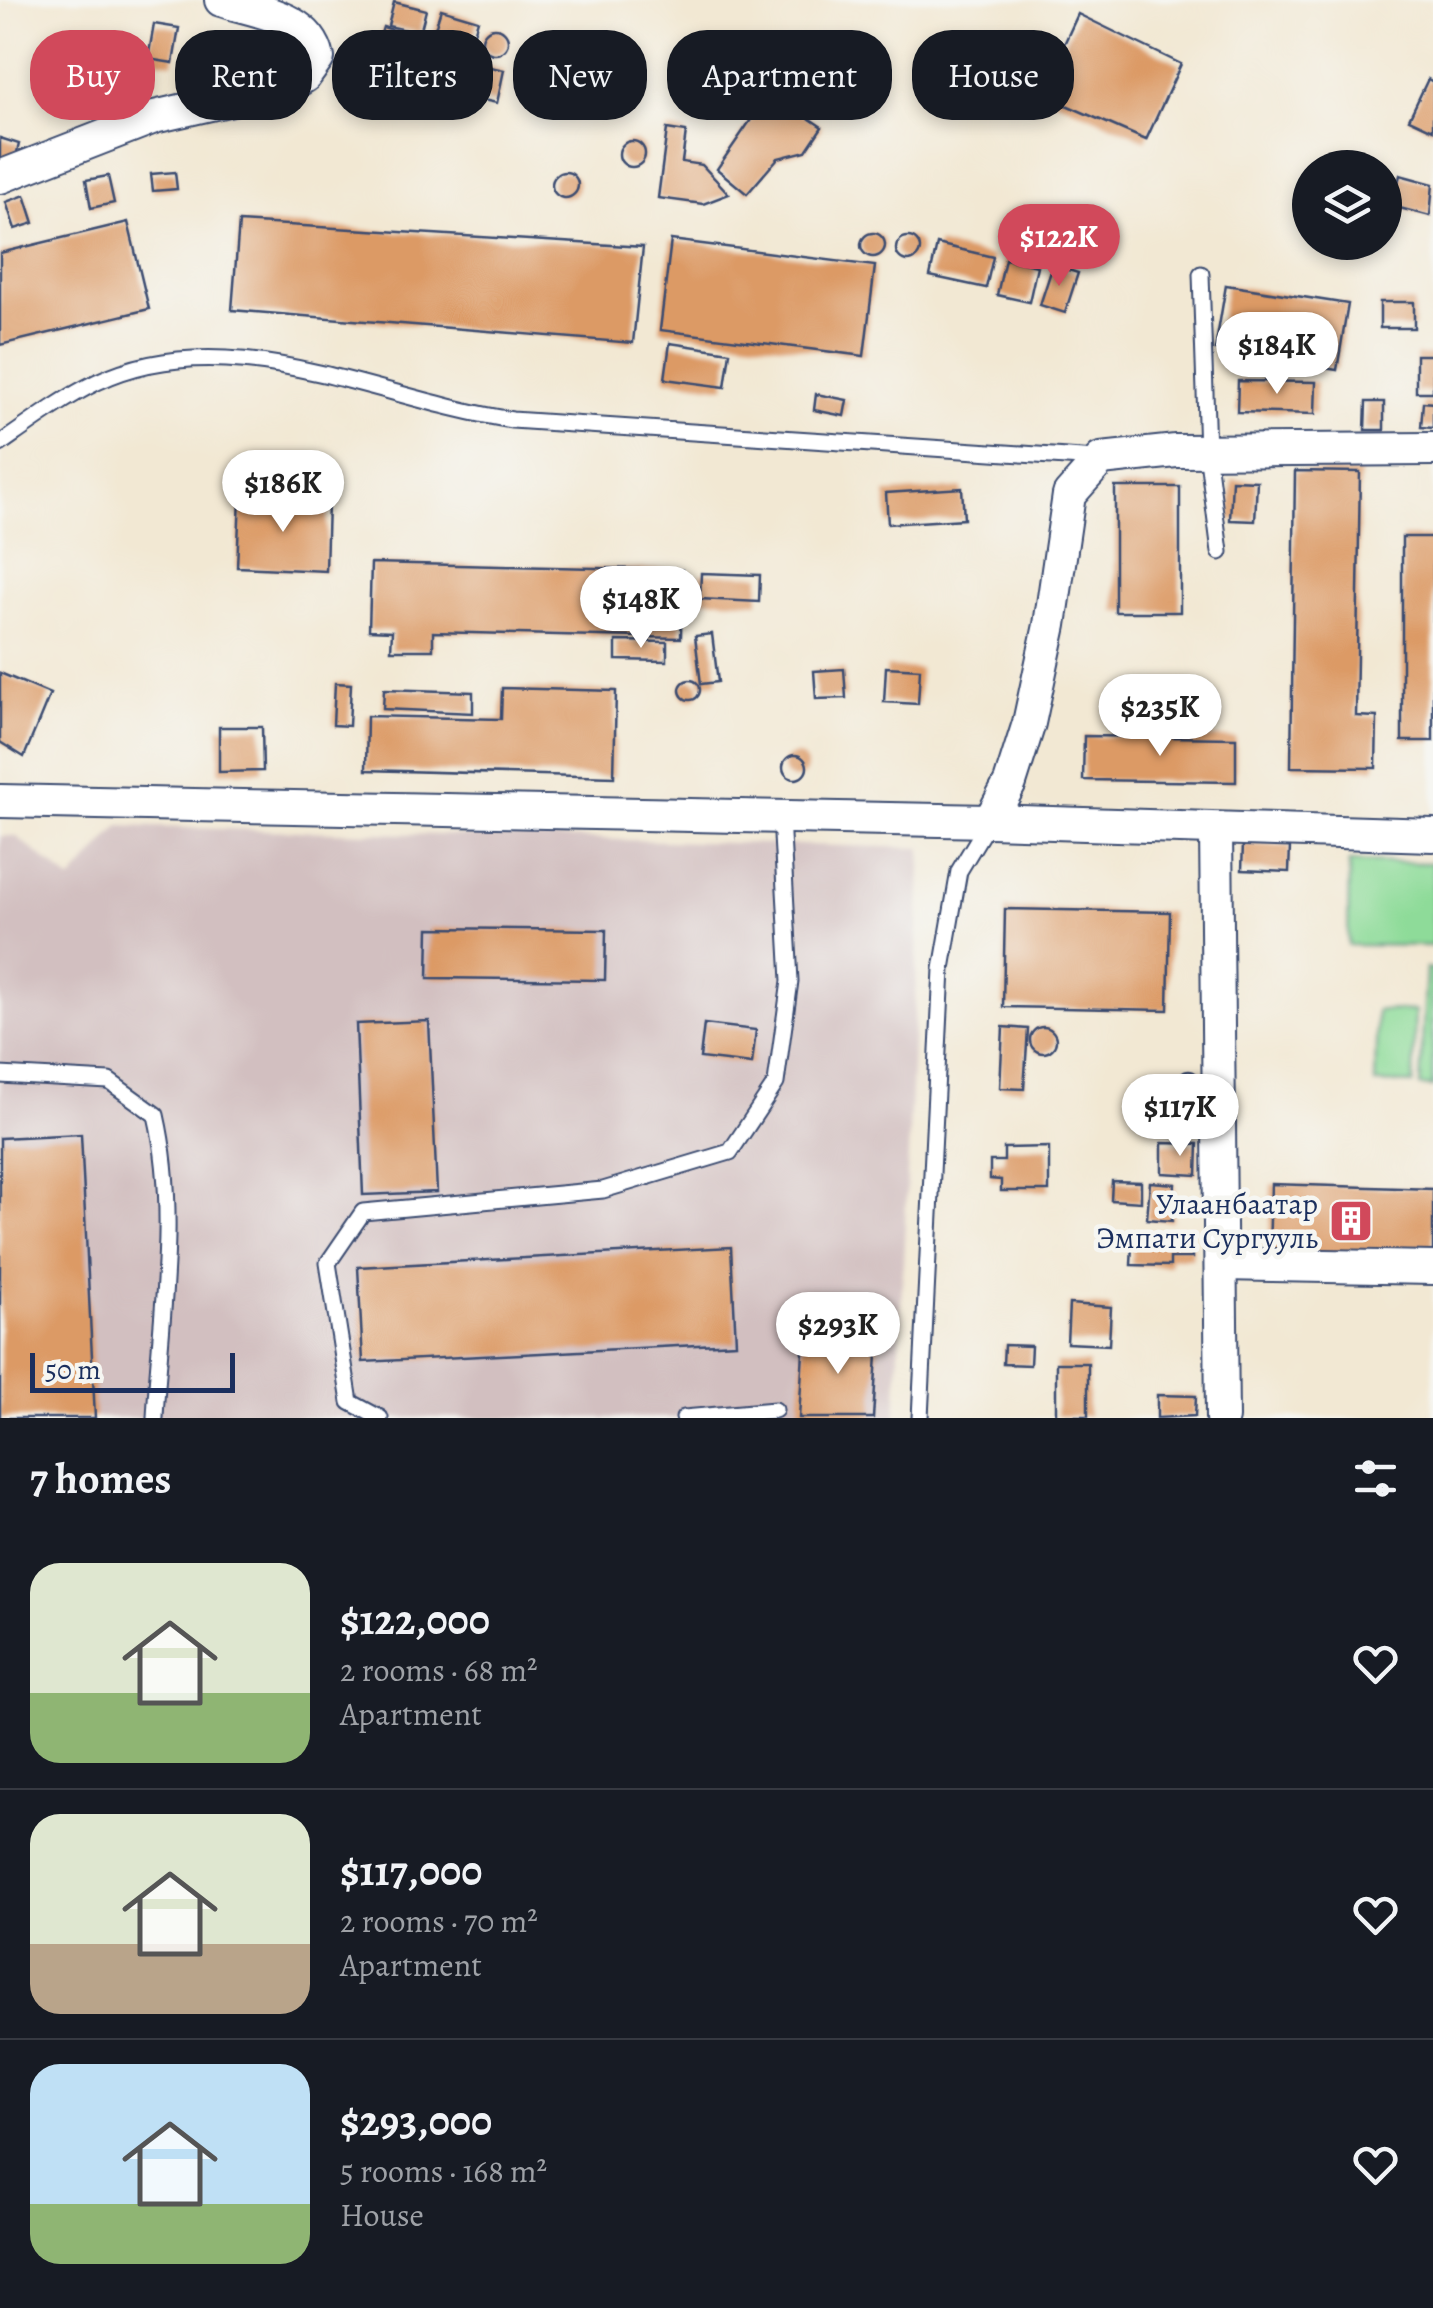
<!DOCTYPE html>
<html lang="en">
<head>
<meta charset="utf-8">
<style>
  :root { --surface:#171b24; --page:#20242c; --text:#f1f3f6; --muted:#9ea1a6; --line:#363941; --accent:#d1495b }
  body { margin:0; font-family:Alegreya,serif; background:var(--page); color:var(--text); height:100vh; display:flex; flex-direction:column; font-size:38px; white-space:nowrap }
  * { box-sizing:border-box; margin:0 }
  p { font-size:32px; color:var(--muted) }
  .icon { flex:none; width:55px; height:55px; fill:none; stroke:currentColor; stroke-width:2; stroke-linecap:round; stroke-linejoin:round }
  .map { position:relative; height:1418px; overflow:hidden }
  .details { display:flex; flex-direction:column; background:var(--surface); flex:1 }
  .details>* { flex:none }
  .hud { position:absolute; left:30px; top:30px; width:1375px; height:90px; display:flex; gap:20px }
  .fabs { position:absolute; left:1292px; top:150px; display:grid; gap:20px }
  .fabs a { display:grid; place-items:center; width:110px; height:110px; border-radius:50%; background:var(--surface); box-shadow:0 5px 15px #0003; font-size:50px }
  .scale { position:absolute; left:30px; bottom:25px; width:205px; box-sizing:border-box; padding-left:10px; border:5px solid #1b2f5e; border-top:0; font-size:28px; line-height:35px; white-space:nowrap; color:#1b2f5e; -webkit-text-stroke:8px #f6f6f2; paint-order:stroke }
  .price { position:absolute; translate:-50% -85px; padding:0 22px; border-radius:35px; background:#fff; color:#222; font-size:32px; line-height:65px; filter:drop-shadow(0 2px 5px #0008) }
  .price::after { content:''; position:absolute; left:50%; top:60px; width:30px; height:22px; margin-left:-15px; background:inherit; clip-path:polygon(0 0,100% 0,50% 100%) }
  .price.active { background:var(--accent); color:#fff }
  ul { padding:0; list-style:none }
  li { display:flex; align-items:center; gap:30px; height:250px; padding:0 30px }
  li+li { border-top:2px solid var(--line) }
  li span { display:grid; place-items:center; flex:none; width:280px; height:200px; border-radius:30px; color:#555 }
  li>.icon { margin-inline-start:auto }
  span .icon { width:120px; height:120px; fill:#fffc; stroke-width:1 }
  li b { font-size:42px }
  h2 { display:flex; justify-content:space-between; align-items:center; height:120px; padding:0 30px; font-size:42px }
  .pill { padding:0 35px; border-radius:40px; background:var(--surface); box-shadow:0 5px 15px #0003; font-size:35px; line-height:90px }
  .pill.active { background:var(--accent); color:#fff }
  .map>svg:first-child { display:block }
  .industrial { fill:#d2bfc0 }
  .green { fill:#8edb99; stroke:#54857c; stroke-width:2.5 }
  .building { fill:#dc9a65 }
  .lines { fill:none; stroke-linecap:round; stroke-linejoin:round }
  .service-casing { stroke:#3b4b70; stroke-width:19 }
  .minor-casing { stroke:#3b4b70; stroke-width:36 }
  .service { stroke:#fff; stroke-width:15 }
  .minor { stroke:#fff; stroke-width:32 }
  .labels { text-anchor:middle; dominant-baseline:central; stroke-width:9; stroke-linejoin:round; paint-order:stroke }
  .poi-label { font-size:30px; fill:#1b2f5e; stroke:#f6f6f2; text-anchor:end }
</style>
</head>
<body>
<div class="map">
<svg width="1433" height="1418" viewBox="0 0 1433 1418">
  <rect width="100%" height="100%" fill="#f6f6f2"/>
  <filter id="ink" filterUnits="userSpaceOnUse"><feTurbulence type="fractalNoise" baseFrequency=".01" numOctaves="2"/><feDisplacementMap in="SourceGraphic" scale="20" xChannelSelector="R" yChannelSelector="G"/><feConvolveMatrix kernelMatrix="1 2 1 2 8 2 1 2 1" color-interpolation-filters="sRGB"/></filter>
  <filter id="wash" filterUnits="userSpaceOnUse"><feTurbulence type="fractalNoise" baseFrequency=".0048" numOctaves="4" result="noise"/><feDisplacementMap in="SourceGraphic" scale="40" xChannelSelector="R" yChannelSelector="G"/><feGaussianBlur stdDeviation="2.25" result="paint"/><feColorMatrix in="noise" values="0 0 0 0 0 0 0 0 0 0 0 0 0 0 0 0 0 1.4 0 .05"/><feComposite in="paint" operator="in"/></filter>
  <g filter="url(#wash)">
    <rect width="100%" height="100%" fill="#f2e8d3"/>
    <path class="industrial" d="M119 826 922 848 896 1418H0V836H16L71 881Z"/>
    <g class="green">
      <path d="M1349 862 1433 863V946L1348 945Z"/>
      <path d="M1426 968 1433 969V1087L1420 1086Z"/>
      <path d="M1377 1010 1415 1011 1413 1084 1375 1083Z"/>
    </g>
    <g id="blocks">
      <g class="building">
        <path d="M394 2 426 10 420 33 388 26Z"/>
        <path d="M441 9 478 20 470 46 433 35Z"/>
        <path d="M1078 14 1181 64 1146 140 1041 94Z"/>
        <path d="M154 24 179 28 173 63 148 59Z"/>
        <path d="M383 27 418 38 407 71 373 60Z"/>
        <circle cx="495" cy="41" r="13"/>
        <path d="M472 63 504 70 497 103 464 96Z"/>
        <path d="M1428 79 1433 82V130L1409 119Z"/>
        <path d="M770 92 822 127 806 151 778 158 747 194 717 169Z"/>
        <path d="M667 129 686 132 682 162 702 165 729 194 703 204 658 198Z"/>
        <path d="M0 138 19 144 14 164 0 160Z"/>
        <circle cx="632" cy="154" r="13"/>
        <path d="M175 172 177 189 153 191 151 174Z"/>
        <circle cx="565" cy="185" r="13"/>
        <path d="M1400 175 1433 184 1430 216 1392 206Z"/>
        <path d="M108 176 114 203 91 208 86 180Z"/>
        <path d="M25 195 34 223 15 229 6 202Z"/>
        <path d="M128 222 149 309 0 345V253Z"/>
        <path d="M239 222 643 247 633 343 232 310Z"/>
        <circle cx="873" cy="245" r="12"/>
        <circle cx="908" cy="249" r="12"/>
        <path d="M671 240 875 266 864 356 660 330Z"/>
        <path d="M937 244 993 257 986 288 930 276Z"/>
        <path d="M1005 259 1037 266 1029 302 997 295Z"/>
        <path d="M1053 265 1078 273 1065 313 1040 305Z"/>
        <path d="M1226 285 1348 304 1337 370 1215 350Z"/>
        <rect x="1380" y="302" width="34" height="26"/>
        <path d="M670 343 730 352 725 387 665 379Z"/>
        <rect x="1416" y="355" width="17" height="37"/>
        <path d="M1238 381 1316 382 1315 414 1237 412Z"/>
        <path d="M816 394 847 400 844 416 814 410Z"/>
        <path d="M1366 402H1384V430H1365Z"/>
        <path d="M1423 402 1433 403V428L1421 427Z"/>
        <path d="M1295 471 1360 472 1356 716 1377 717 1376 768 1291 767Z"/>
        <path d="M1232 480 1257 481 1255 521 1230 520Z"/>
        <rect x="1115" y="487" width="65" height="125"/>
        <path d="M962 488 964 519 888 524 886 493Z"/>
        <path d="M240 498 328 502 326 571 237 567Z"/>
        <rect x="1402" y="537" width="31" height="204"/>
        <path d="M371 563 682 570 681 638 433 632V650H391L392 631 369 630Z"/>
        <path d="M701 573 760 575 759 602 700 599Z"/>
        <path d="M712 634 718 682 701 684 695 636Z"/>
        <path d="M616 641 667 642V661L616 660Z"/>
        <path d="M886 667 920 669 918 704 884 702Z"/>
        <path d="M844 669 846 698 816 699 814 671Z"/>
        <path d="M0 673 50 694 24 757 0 742Z"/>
        <circle cx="690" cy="690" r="10"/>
        <path d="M335 683 351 684 349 726 333 725Z"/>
        <path d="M502 688 616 691 614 777 366 770 367 716 501 719Z"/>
        <path d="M384 689 473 692V713L383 709Z"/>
        <path d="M219 727H262L263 771 219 772Z"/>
        <path d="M1084 736 1236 738V782L1083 780Z"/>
        <circle cx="795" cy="767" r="12"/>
        <path d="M1243 844 1290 846 1289 872 1242 870Z"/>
        <path d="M1005 909 1170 912 1168 1010 1003 1007Z"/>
        <path d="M429 928 606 930 605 980 428 978Z"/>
        <path d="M429 1021 437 1192 363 1195 356 1024Z"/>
        <path d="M704 1024 756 1030 752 1064 700 1058Z"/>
        <circle cx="1043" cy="1040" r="13"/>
        <path d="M1003 1027 1028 1029 1024 1089 1000 1088Z"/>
        <circle cx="1189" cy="1081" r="10"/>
        <path d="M81 1134 95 1418H0V1138Z"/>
        <path d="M1162 1143 1198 1144 1197 1175 1162 1173Z"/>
        <path d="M1049 1147V1191H1001V1180L990 1179V1161H1004V1148Z"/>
        <path d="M1112 1181 1141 1182V1202L1111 1200Z"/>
        <path d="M1150 1182 1175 1184 1172 1221 1147 1219Z"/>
        <path d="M1271 1184 1433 1189V1259L1269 1254Z"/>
        <path d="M1132 1244 1192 1245V1258H1170V1266L1131 1265Z"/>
        <path d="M731 1247 736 1343 363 1362 358 1267Z"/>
        <path d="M1069 1304 1111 1307 1109 1345 1067 1343Z"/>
        <path d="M804 1335 878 1339 873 1418H799Z"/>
        <path d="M1004 1345 1031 1346 1030 1365 1003 1364Z"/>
        <rect x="1056" y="1363" width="32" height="53"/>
        <path d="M1157 1395 1196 1396 1195 1416 1157 1418Z"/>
      </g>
    </g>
  </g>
  <g filter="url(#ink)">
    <use href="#blocks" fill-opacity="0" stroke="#3b4b70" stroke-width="2.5"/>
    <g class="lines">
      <defs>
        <g id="service">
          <path d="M1201 274 1207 451 1220 552"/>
          <path d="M0 444C30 423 64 398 97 382 229 319 381 400 512 420L1097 459"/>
          <path d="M0 1075 109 1081 156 1115C179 1214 160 1317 155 1418"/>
          <path d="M380 1418 350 1402 328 1263 363 1212 603 1190 730 1152 776 1083 790 981 781 817"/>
          <path d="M684 1418 775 1410"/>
          <path d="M920 1418 942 969 959 871 988 823"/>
        </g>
        <g id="minor">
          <path d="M0 177 154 117 289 86 305 76 318 58C309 16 258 12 221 0"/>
          <path d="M0 801 990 821 1010 783 1029 723 1050 625 1069 495 1101 459 1176 451 1433 449"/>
          <path d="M990 821 1433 835"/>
          <path d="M1216 830 1222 1418"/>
          <path d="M1224 1264 1433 1268"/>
        </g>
      </defs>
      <use href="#service" class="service-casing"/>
      <use href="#minor" class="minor-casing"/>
      <use href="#service" class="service"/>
      <use href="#minor" class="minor"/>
    </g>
  </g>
  <defs>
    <symbol id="building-square" viewBox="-11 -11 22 22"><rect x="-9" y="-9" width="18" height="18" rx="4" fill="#d1495b" stroke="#f6f6f2"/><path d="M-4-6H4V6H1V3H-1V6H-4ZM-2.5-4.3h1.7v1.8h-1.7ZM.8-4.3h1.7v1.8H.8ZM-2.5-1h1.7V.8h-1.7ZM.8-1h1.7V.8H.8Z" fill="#fff"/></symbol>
  </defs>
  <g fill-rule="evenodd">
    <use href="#building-square" x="1326" y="1196" width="50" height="50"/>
  </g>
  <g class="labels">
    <g class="poi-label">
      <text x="1318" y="1204">Улаанбаатар<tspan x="1318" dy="34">Эмпати Сургууль</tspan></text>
    </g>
  </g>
</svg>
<div class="fabs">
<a><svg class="icon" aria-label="layers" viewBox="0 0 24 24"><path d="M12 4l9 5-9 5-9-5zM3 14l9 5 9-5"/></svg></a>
</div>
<div class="scale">50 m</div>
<b class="price active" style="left:1059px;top:289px">$122K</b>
<b class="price" style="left:1277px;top:397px">$184K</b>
<b class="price" style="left:283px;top:535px">$186K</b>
<b class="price" style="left:641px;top:651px">$148K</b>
<b class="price" style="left:1160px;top:759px">$235K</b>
<b class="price" style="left:1180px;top:1159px">$117K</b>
<b class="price" style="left:838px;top:1377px">$293K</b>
<div class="hud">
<a class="pill active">Buy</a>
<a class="pill">Rent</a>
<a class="pill">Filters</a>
<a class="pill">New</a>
<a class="pill">Apartment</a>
<a class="pill">House</a>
</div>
</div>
<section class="details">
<h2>7 homes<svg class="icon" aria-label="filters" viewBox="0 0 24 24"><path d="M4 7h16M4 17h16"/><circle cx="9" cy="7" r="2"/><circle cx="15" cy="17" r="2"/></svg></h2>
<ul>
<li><span style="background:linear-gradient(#dfe7d0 65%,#8fb573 0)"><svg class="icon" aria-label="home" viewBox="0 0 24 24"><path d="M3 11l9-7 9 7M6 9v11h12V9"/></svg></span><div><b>$122,000</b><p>2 rooms · 68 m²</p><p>Apartment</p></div><svg class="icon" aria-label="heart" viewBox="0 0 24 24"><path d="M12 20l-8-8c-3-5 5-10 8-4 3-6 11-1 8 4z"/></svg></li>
<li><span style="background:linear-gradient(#dfe7d0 65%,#b9a48a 0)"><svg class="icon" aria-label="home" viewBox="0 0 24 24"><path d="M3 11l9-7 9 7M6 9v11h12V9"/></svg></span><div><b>$117,000</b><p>2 rooms · 70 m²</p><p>Apartment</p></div><svg class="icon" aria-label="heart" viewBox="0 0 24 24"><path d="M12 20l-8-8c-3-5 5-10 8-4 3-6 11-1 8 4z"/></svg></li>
<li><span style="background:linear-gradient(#bfe0f5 70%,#8fb573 0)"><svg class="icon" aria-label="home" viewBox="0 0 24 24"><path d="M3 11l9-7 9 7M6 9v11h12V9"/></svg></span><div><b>$293,000</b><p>5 rooms · 168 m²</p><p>House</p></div><svg class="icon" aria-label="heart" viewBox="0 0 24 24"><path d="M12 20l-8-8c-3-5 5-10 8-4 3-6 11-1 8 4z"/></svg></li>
</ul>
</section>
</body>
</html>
